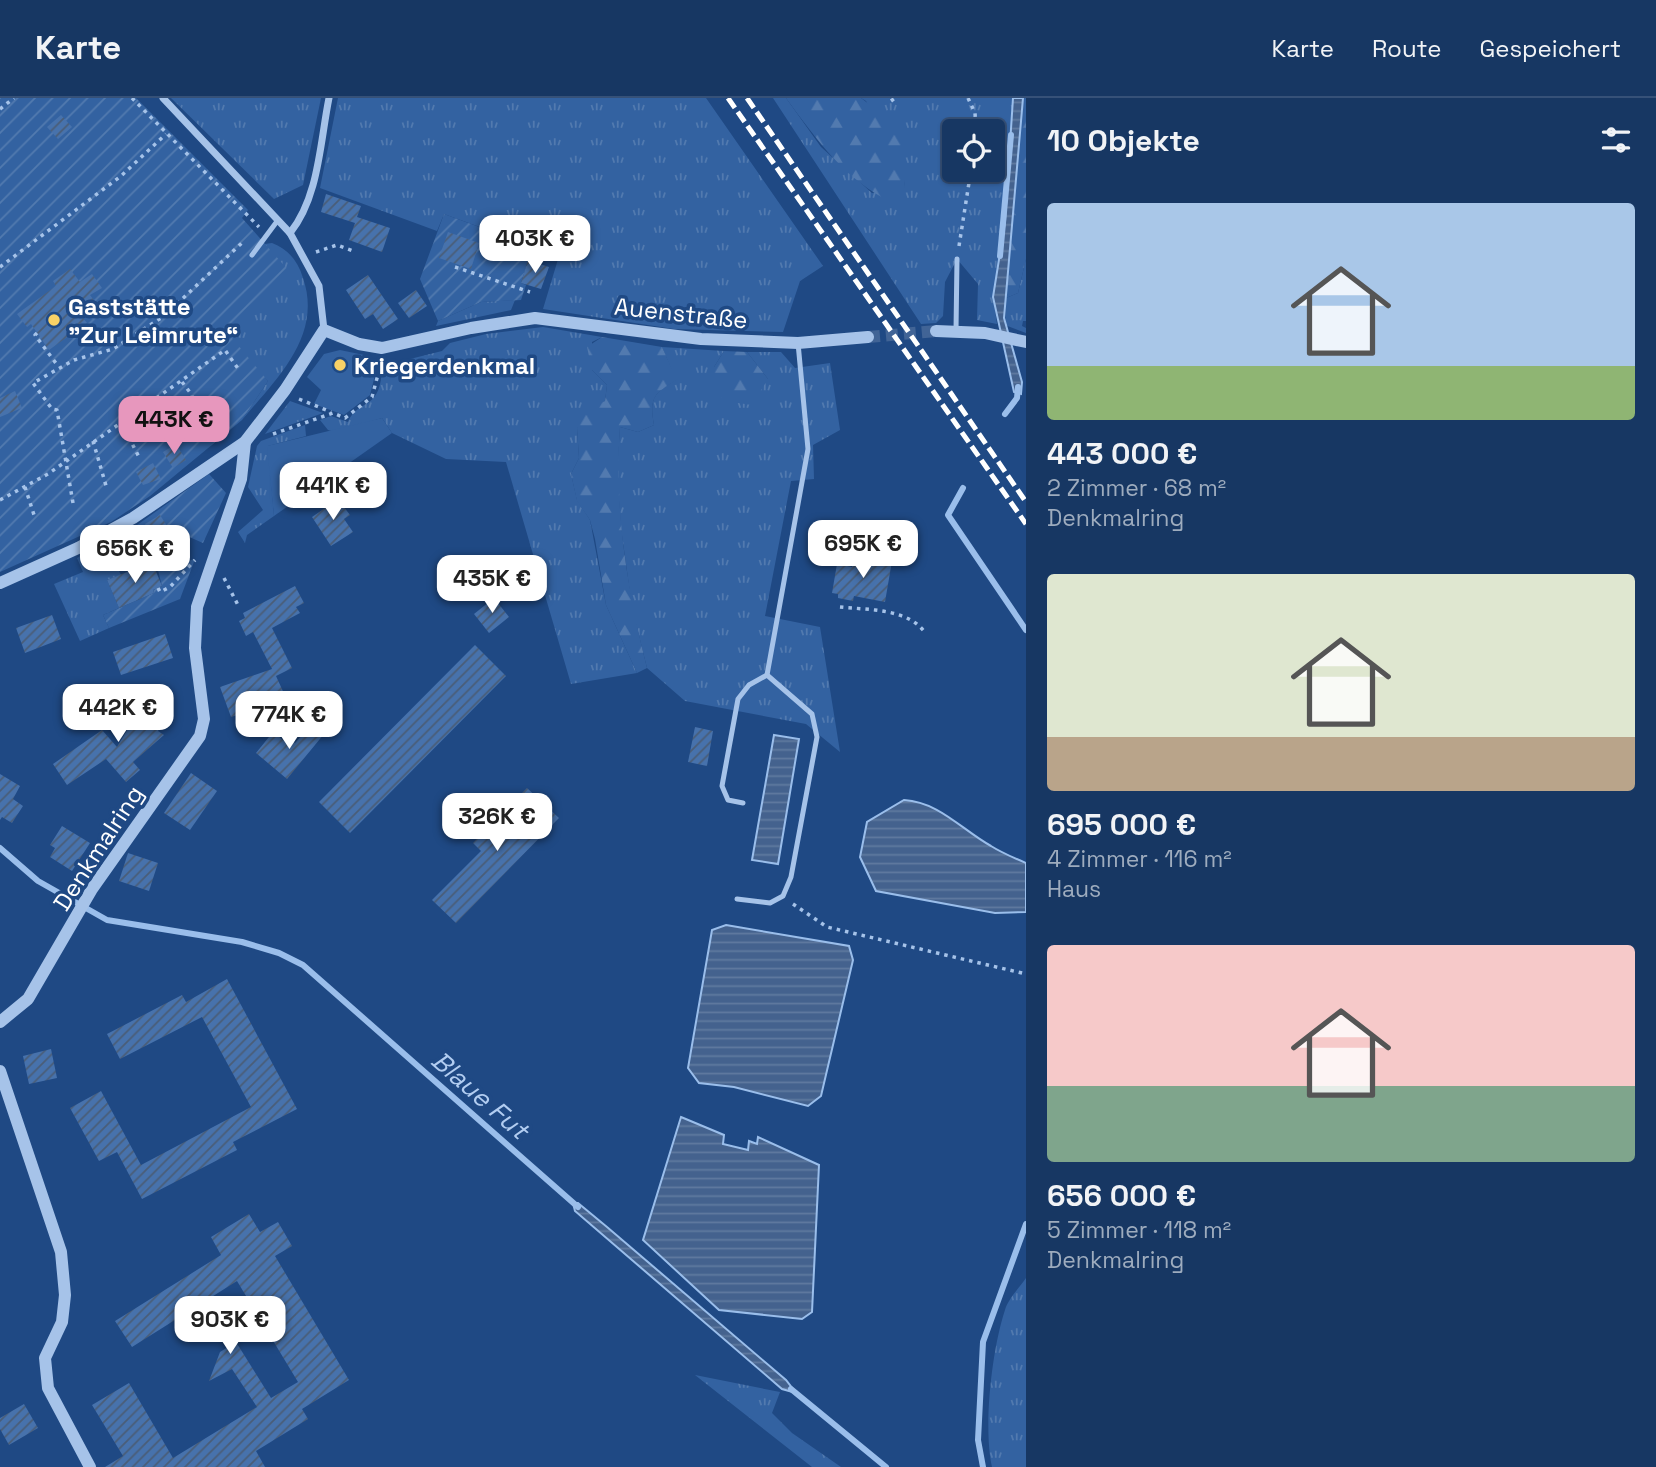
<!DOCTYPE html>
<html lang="de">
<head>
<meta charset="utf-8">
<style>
  :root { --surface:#173763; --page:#203f69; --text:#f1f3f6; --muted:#9eacbe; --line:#365178; --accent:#e797bd }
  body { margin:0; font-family:"Space Grotesk",sans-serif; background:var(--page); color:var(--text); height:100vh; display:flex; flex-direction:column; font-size:26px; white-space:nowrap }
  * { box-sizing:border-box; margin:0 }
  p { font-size:23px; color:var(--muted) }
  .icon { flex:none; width:38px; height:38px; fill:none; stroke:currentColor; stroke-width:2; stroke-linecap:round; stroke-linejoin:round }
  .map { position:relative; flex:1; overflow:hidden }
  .sheet { display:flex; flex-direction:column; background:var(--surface); width:630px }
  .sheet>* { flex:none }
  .buttons { position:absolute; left:942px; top:21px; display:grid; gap:14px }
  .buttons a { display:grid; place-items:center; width:63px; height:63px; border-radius:7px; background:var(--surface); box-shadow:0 2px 5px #0004,0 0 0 2px var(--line); font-size:35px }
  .price { position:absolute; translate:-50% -60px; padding:0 16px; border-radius:14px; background:#fff; color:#222; font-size:23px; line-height:46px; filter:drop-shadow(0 2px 4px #0008) }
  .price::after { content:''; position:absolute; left:50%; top:42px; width:21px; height:16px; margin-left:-10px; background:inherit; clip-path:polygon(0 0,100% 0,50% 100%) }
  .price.selected { background:var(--accent); color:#111 }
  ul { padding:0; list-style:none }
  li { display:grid; align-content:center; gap:14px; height:371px; padding:0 21px }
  li span { display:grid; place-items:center; height:217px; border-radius:7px; color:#555 }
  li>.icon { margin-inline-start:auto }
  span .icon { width:126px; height:126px; fill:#fffc; stroke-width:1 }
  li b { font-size:30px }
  h2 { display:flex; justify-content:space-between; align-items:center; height:84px; padding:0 21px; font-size:30px }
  header { display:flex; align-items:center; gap:42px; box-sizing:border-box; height:98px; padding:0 35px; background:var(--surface); border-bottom:2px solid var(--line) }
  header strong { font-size:33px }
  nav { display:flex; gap:38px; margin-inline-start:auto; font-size:24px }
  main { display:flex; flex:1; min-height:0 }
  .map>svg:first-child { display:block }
  .grass { fill:url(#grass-tufts); fill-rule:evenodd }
  .forest { fill:url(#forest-firs) }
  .park { fill:#3362a1 }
  .garden { fill:url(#garden-furrows) }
  .water { fill:url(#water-rules); stroke:#9abeeb; stroke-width:2 }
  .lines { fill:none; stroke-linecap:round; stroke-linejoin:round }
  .stream { stroke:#9abeeb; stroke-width:6 }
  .building { fill:url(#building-hatch) }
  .tertiary-tunnel { stroke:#416496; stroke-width:12; stroke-dasharray:12 6; stroke-linecap:butt }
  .path { stroke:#a6c3e9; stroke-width:3.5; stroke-dasharray:3.5 5; stroke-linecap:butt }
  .service { stroke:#a6c3e9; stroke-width:5 }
  .minor { stroke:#a6c3e9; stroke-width:7 }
  .tertiary { stroke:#a6c3e9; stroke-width:12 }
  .rail { stroke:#fff; stroke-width:5; stroke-dasharray:12 5; stroke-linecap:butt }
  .poi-dot { fill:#f8d166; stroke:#1f4984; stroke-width:2.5 }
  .labels { text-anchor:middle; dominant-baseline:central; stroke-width:7; stroke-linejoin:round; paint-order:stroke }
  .poi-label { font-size:24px; font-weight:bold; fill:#fff; stroke:#1f4984; text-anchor:start }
  .street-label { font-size:24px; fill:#fff; stroke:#1f4984 }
  .water-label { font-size:26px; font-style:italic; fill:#b2cdf1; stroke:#1f4984 }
</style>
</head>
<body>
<header>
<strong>Karte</strong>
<nav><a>Karte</a><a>Route</a><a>Gespeichert</a></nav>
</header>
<main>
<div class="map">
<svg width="1026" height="1369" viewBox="0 0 1026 1369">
  <defs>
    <pattern id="grass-tufts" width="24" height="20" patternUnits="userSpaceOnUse" patternTransform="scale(1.75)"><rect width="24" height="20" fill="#3362a1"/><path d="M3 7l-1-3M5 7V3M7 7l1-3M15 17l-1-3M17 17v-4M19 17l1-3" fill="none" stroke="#527aaf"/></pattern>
    <pattern id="forest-firs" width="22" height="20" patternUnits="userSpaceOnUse" patternTransform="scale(1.75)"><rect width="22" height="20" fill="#3362a1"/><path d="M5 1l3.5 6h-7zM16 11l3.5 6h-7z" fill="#527aaf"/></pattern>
    <pattern id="garden-furrows" width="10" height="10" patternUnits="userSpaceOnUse" patternTransform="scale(1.75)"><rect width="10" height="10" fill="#3362a1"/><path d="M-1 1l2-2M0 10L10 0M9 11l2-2" fill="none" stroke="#527aaf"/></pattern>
    <pattern id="water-rules" width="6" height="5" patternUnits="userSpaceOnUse" patternTransform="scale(1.75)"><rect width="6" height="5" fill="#44628e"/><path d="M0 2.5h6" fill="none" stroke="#607a9f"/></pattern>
    <pattern id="building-hatch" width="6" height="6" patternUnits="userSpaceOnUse" patternTransform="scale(1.75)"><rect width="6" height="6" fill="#4772ac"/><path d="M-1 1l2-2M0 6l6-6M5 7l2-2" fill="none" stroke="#4a5d77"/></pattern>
  </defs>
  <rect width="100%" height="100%" fill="#1f4984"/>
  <g class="grass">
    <path d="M171 0H321L303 87 274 101Z"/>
    <path d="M338 0H706L823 168 800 183 783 234 674 231 543 211 559 158 444 116 437 133 320 90Z"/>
    <path d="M773 0H786L821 49 872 95 905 89 902 69 866 3 861 0H1013L1005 124 993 198 997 226 977 222 978 186 957 161 945 184 943 218 936 225 921 226ZM954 33H992V72H954Z"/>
    <path d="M272 145C288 151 298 163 303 180 323 238 276 281 242 322L268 283 220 235 265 146Z"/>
    <path d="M1026 161V223H1023L1022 228 1026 230V235L1005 227 1006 200 1018 195Z"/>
    <path d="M515 202 511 212 436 228 438 223 481 204Z"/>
    <path d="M543 229 602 239 592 244V272L607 287 605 303 577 330 579 360 571 376 577 402 590 422 606 507 637 575 571 586 506 364 446 361 392 335 382 320 335 334 328 332 320 322 331 318 348 324C359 299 381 315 382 268L442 253 450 245 486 236Z"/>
    <path d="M662 249 724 253 714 269 768 281 747 254H781L795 270 830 265 840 332 813 347 814 381 791 383 765 518 820 529 840 654 806 626 685 603 647 570 632 509 621 430 617 374 620 329 638 334 654 327C649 300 654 295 676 282Z"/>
    <path d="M290 303 323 315 265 336Z"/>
    <path d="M305 327 306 338 268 348 274 418 247 437 245 445 238 434 263 412 248 389 257 348 261 343Z"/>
    <path d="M130 432 138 455 132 458 129 452 112 459 121 477 107 482 119 510 103 517 109 530 80 543 54 486 83 474 77 460Z"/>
    <path d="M1026 1180V1369H992C983 1329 992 1251 1005 1212 1008 1201 1019 1190 1026 1180Z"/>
    <path d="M695 1277 780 1294 772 1315 792 1335 841 1369H812Z"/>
  </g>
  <g class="forest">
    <path d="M786 0H861L900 30 905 89 893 105C846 83 816 41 786 0Z"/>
    <path d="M1023 0H1026V161L1018 195 1006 200Z"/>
    <path d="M602 239 662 249 677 282C654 295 649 300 654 327L638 334 620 329C614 411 627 490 647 570L637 575 606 507 595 441 590 422 577 403 571 376 579 360 577 330 581 316 605 303 607 287 592 272 587 249Z"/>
    <path d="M724 253 747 254 768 281 752 307 731 304 715 296 714 269Z"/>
  </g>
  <g class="park">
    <path d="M340 252 364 257 362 266 377 269 370 297 344 317 314 306 321 292 307 279 324 256Z"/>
    <path d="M382 320 392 335 274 418 267 348Z"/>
  </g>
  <g class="garden">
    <path d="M0 0H136L248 112 242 120 289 173 232 240 268 283 242 322 150 398 111 424 0 474Z"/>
    <path d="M444 116 553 156 551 159 541 156 538 165 528 163 521 185 526 187 521 202 481 204 438 223 420 181Z"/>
    <path d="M209 376 226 395 203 445 187 438 138 455 130 432Z"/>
    <path d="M195 461 180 501 109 530 103 517 154 495 153 492 162 488 158 472Z"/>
  </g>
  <g class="water">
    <path d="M1013 0H1023L1004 220 1022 284 1021 296 1014 294 993 199 1005 124Z"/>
    <path d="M774 637 799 641 778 766 752 762Z"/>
    <path d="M904 702C939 704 962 732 991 748 1002 755 1014 760 1026 765V814L995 815 876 793 860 759 867 724Z"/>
    <path d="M726 827 849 848 853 862 821 998 808 1008 734 989 699 985 688 970 712 832Z"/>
    <path d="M681 1019 724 1037 723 1046 748 1052 749 1043 757 1046 758 1039 819 1067 812 1214 802 1221 719 1212 643 1142Z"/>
    <path d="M573 1105H578L607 1129 786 1282 796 1295 782 1291 575 1113Z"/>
  </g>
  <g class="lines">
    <g class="stream">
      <path d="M1000 158 1011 37"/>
      <path d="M1005 316 1017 300 1018 289"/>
      <path d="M963 390 948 417 1026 532"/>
      <path d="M0 750 38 783 107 822 242 844 279 855 303 867 578 1109"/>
      <path d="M791 1291 886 1369"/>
      <path d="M983 1369 978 1342 983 1244 1026 1126"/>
    </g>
  </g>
  <g class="building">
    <path d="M61 17 72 29 58 41 47 29Z"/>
    <path d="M326 96 361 108 357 119 390 130 382 154 349 142 355 125 321 114Z"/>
    <path d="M448 134 479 145 471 171 439 160Z"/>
    <path d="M528 162 549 169 541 191 521 185Z"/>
    <path d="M70 171 80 184 92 176 102 190 90 197 98 208 82 219 87 225 49 252 31 226 27 229 17 216 56 188 53 183Z"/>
    <path d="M368 177 398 221 383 231 373 216 365 221 346 192Z"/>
    <path d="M416 192 427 208 409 220 398 205Z"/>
    <path d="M15 293 22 310 0 319V300Z"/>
    <path d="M176 346 186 362 173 370 163 354Z"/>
    <path d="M153 365 161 381 143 387 136 374Z"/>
    <path d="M338 401 350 417 344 421 353 434 331 448 312 419Z"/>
    <path d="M160 417 183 453 165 460 145 426Z"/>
    <path d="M876 460 892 463 885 504 854 498 853 503 838 500V496L832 495 837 466 852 469 853 462 865 464Z"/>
    <path d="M152 464 162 488 153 492 154 495 119 510 107 482Z"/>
    <path d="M295 488 304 505 296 509 300 515 272 530 292 570 276 578 287 602 259 614 258 610 231 619 220 589 272 571 253 534 246 538 239 523 245 520 243 515Z"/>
    <path d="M494 500 509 519 489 535 474 516Z"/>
    <path d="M52 517 61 541 25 555 16 530Z"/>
    <path d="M165 536 173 560 121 577 113 554Z"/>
    <path d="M475 547 506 578 350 735 319 704Z"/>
    <path d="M150 594 173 608 158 633 164 637 133 664 140 672 126 684 106 661 67 687 53 666 102 632 117 649Z"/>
    <path d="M312 626 324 636 287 681 256 655 273 634 288 646 292 642 295 645Z"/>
    <path d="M695 629 713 633 707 668 688 664Z"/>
    <path d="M191 675 217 693 190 732 164 715Z"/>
    <path d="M0 676 20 688 13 701 23 708 12 725 2 719 0 722Z"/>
    <path d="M527 690 559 720 456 825 432 802 481 753 473 745Z"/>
    <path d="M62 728 90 745 72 773 50 759 55 750 50 747Z"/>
    <path d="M128 755 158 765 149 793 119 783Z"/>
    <path d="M227 881 297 1011 233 1044 237 1052 142 1101 117 1054 99 1063 70 1010 101 993 141 1067 251 1009 202 919 120 961 107 936 182 897 186 904Z"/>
    <path d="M51 951 57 980 29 986 23 958Z"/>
    <path d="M249 1116 260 1134 278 1124 292 1148 275 1158 349 1282 302 1311 308 1321 256 1353 265 1369H105L123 1358 92 1307 129 1285 173 1360 257 1309 232 1271 209 1283 220 1254 236 1244 271 1300 298 1284 237 1183 132 1249 115 1223 221 1157 211 1139Z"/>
    <path d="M24 1306 38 1330 9 1347 0 1331V1320Z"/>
  </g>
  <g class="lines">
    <path class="tertiary-tunnel" d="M868 239 936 233"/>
    <g class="path">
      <path d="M132 0 259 129"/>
      <path d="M968 0 975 15 976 33"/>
      <path d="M891 3 895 0"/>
      <path d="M0 11 14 0"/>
      <path d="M959 148 971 72"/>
      <path d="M316 154 337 147 356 154"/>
      <path d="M0 169 121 78 166 36"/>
      <path d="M455 169 530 194"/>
      <path d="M37 235 35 237 58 268"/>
      <path d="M182 284 192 297 193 309"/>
      <path d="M299 301 331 314"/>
      <path d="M150 305 170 335"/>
      <path d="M121 324 139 359"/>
      <path d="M273 336 333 315 345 320 372 299 381 265"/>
      <path d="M93 343 107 391"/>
      <path d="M25 389 35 420"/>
      <path d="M0 402 48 376 225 252 239 272"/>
      <path d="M73 405 57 312 52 311 33 285 74 262 113 251 164 218 245 142"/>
      <path d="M224 480 239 509"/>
      <path d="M158 490 160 494 170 489 195 462"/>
      <path d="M840 509C868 512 909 510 926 536"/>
      <path d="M793 806 827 829 1026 876"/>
    </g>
    <g class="service">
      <path d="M252 157 278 122"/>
      <path d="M956 232 957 161"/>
      <path d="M743 705 728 702 722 688 738 601 749 587 767 577 808 351 798 245"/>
      <path d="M737 801 770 805 783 798 791 779 817 639 812 616 767 577"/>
    </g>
    <g class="minor">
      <path d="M163 0 290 135 319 188 324 232"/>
      <path d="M290 135C319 99 320 44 329 0"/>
    </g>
    <g class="tertiary">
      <path d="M936 233 985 235 1026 244"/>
      <path d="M0 485 78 450 133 420 245 344 285 292 324 232 359 246 382 250 471 230 535 220 701 241 798 245 868 239"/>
      <path d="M0 924 28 901 92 791 200 638 204 621 195 550 197 509 241 381 245 344"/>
      <path d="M0 973 61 1154 65 1197 62 1224 45 1260 48 1290 90 1369"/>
    </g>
    <g class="rail">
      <path d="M728 0 1026 426"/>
      <path d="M747 0 1026 404"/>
    </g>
  </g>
  <g class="poi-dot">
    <circle cx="54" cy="222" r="7"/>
    <circle cx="340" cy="267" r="7"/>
  </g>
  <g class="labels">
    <g class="poi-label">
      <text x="68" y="208">Gaststätte<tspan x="68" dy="28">"Zur Leimrute“</tspan></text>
      <text x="354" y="267">Kriegerdenkmal</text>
    </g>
    <g class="street-label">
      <text transform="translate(681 215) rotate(6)">Auenstraße</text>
      <text transform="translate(98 750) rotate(-57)">Denkmalring</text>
    </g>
    <g class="water-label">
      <text transform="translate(480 997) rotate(41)">Blaue Fut</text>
    </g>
  </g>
</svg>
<div class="buttons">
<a><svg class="icon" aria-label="locate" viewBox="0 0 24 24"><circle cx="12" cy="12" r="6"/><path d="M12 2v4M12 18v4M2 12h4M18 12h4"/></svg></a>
</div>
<b class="price" style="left:535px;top:177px">403K €</b>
<b class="price selected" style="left:174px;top:358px">443K €</b>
<b class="price" style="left:333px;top:424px">441K €</b>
<b class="price" style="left:863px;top:482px">695K €</b>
<b class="price" style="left:135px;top:487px">656K €</b>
<b class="price" style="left:492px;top:517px">435K €</b>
<b class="price" style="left:118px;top:646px">442K €</b>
<b class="price" style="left:289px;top:653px">774K €</b>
<b class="price" style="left:497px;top:755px">326K €</b>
<b class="price" style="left:230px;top:1258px">903K €</b>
</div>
<section class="sheet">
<h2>10 Objekte<svg class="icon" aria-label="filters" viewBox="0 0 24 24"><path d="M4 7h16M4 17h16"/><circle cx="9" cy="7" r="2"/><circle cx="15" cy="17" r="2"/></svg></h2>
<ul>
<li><span style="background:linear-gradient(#a9c7e8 75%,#8fb573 0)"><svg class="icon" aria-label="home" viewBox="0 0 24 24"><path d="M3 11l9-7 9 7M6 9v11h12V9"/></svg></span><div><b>443 000 €</b><p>2 Zimmer · 68 m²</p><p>Denkmalring</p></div></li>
<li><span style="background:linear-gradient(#dfe7d0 75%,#b9a48a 0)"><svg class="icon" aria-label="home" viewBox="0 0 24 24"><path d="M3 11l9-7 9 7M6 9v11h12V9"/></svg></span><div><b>695 000 €</b><p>4 Zimmer · 116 m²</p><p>Haus</p></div></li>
<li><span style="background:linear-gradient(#f6c9c9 65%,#7fa58c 0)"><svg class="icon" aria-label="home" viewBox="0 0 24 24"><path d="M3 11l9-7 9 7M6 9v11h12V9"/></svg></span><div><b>656 000 €</b><p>5 Zimmer · 118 m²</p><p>Denkmalring</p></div></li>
</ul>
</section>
</main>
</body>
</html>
